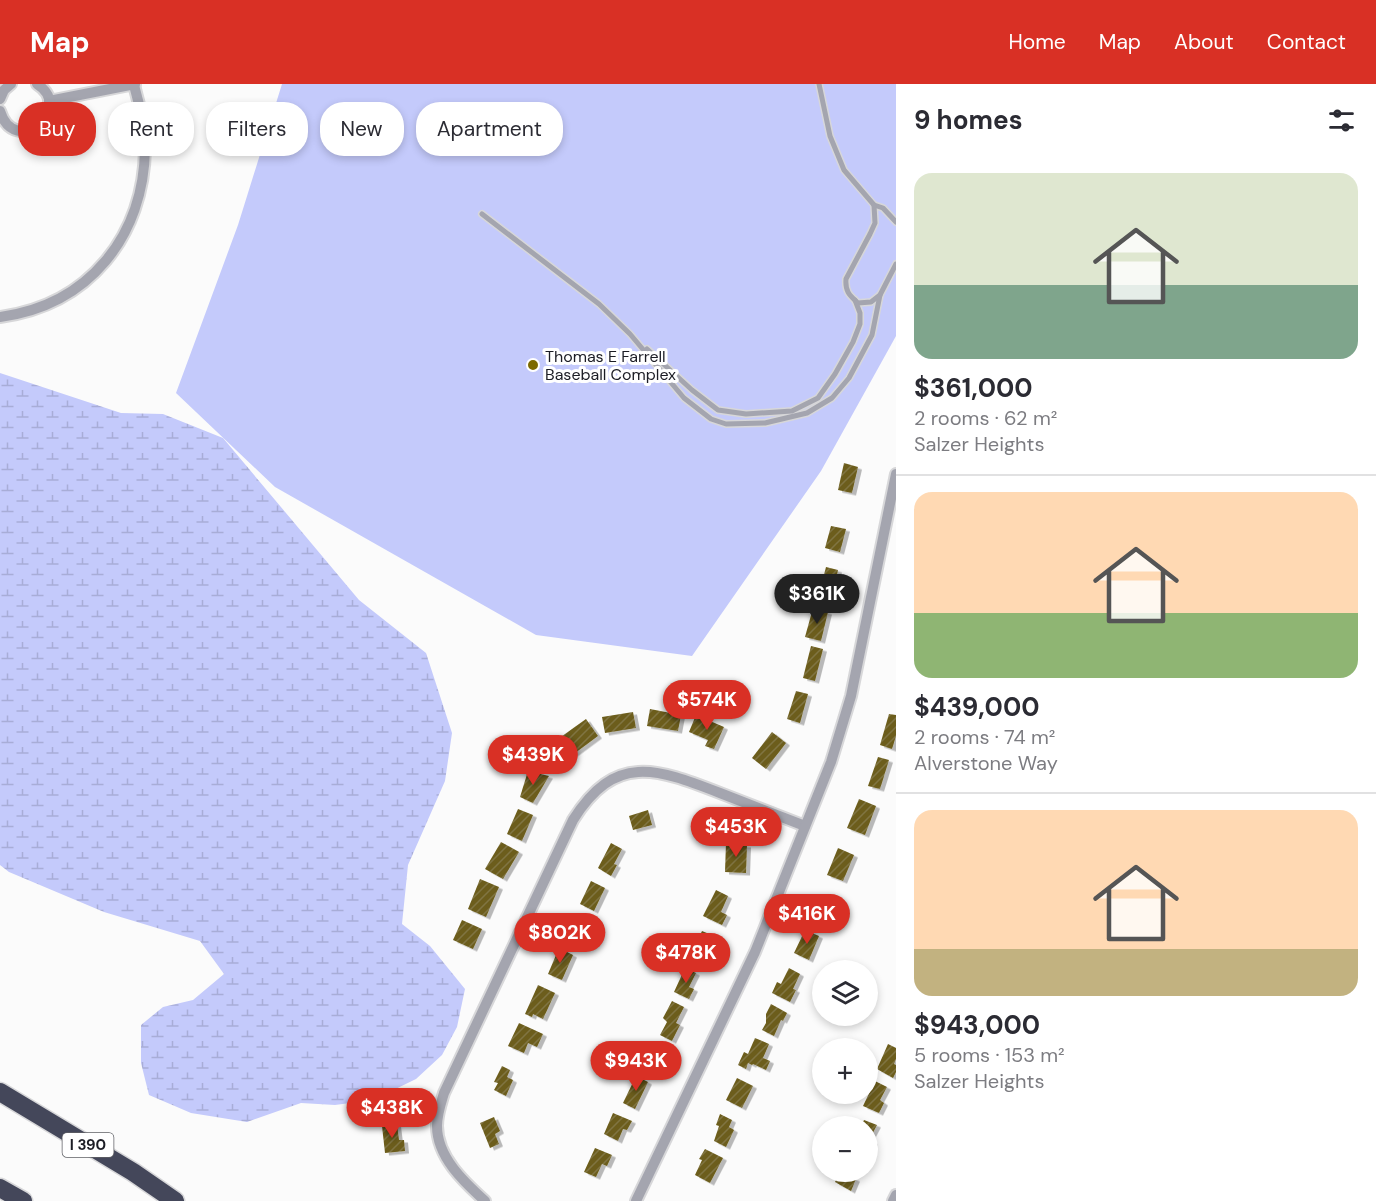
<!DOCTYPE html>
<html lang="en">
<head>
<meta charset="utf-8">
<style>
  :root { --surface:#fff; --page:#f7f7f7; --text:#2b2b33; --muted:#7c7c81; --line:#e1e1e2; --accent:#d93025 }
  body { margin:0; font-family:"DM Sans",sans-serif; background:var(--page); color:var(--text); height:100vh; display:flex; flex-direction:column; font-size:22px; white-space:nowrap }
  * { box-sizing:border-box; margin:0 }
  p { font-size:20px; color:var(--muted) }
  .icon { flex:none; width:33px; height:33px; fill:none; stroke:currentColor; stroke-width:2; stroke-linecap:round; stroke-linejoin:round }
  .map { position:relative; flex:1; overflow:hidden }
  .details { display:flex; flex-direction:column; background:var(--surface); width:480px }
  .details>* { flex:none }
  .top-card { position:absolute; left:18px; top:18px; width:570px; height:54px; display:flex; gap:12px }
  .buttons { position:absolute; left:812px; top:876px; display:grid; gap:12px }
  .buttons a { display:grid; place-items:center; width:66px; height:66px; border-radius:50%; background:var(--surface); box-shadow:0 3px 9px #0003; font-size:30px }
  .price { position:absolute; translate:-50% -51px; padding:0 14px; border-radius:21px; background:var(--accent); color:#fff; font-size:20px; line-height:39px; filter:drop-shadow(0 2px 3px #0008) }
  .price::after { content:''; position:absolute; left:50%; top:36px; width:18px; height:14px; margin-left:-9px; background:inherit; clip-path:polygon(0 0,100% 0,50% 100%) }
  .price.selected { background:#222; color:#fff }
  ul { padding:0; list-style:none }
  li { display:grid; align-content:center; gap:12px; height:318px; padding:0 18px }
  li+li { border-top:2px solid var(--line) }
  li span { display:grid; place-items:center; height:186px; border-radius:18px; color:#555 }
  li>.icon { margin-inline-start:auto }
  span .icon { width:108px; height:108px; fill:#fffc; stroke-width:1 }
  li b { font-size:26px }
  h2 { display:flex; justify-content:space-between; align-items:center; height:72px; padding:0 18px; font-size:26px }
  .pill { padding:0 21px; border-radius:24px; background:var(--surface); box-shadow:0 3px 9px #0003; font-size:21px; line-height:54px }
  .pill.selected { background:var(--accent); color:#fff }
  header { display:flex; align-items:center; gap:36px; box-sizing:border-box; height:84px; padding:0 30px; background:var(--accent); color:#fff }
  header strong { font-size:28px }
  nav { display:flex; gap:33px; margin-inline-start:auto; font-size:21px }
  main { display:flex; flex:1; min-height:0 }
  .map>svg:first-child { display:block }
  .wetland { fill:url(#wetland-marsh) }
  .garden { fill:#c4cafb }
  .building { fill:url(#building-hatch); filter:url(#shadow) }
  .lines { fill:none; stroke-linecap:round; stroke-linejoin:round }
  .lane-casing { stroke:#d7d7d9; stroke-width:8 }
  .street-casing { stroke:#d7d7d9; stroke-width:14 }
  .highway-casing { stroke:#d7d7d9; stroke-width:21 }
  .lane { stroke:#a4a5af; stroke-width:5 }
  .street { stroke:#a4a5af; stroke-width:10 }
  .highway { stroke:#44475a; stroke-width:18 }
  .poi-dot { fill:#7c6900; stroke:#fff; stroke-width:2 }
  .labels { text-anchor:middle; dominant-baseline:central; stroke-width:6; stroke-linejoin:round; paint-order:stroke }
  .shield { fill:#fff; stroke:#606166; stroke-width:1.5 }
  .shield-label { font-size:15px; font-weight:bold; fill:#1c1d25 }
  .poi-label { font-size:16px; fill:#1c1d25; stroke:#fff; text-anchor:start }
</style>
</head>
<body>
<header>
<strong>Map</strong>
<nav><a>Home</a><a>Map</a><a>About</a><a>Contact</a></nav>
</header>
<main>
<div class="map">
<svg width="896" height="1117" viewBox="0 0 896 1117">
  <defs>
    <pattern id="wetland-marsh" width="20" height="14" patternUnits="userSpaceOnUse" patternTransform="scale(1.5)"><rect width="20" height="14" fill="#c4cafb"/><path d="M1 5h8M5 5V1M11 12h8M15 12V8" fill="none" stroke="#a8add7"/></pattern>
    <pattern id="building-hatch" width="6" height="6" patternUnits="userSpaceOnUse" patternTransform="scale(1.5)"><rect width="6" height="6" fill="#6c5d1a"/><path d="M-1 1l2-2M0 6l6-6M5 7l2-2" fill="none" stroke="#807443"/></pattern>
    <filter id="shadow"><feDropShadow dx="4" dy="2.5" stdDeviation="0" flood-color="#0004"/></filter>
  </defs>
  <rect width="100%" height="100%" fill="#fbfbfb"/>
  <path class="wetland" d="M0 289 121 329 163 330 223 354 359 516 426 569 452 649 445 697 408 781 402 840 430 862 465 905 457 943 442 971 416 995 373 1016 335 1021 301 1019 247 1038 191 1029 149 1011 141 979V941L163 923 193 916 224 890 200 857 104 828 9 788 0 781Z"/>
  <path class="garden" d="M282 0H896V252L821 387 692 572 536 551 275 403 176 309 238 141Z"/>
  <g class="building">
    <path d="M844 379 858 383 852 409 838 406Z"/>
    <path d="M831 442 846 445 840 468 825 464Z"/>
    <path d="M826 483 838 486 831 517 818 514Z"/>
    <path d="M813 524 828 528 821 557 805 553Z"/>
    <path d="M811 562 823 565 815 597 803 594Z"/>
    <path d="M796 607 808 610 800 639 787 635Z"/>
    <path d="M650 625 681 631 678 647 647 642Z"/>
    <path d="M633 628 636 644 605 649 602 633Z"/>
    <path d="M889 630 896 631V652L892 665 880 661Z"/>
    <path d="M696 631 724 643 714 665 705 662 708 656 689 648Z"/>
    <path d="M586 635 598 652 571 672 558 655Z"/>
    <path d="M772 648 786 659 766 685 752 674Z"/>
    <path d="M878 673 889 676 880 705 868 702Z"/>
    <path d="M528 687 549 692 533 719 520 713Z"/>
    <path d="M859 715 876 722 865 751 847 744Z"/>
    <path d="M518 725 533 731 522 757 507 750Z"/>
    <path d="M648 726 652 741 633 746 629 732Z"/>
    <path d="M501 758 519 768 503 795 485 785Z"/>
    <path d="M611 759 622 765 614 780 617 781 611 792 598 784Z"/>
    <path d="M726 759 747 761 746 789 725 788Z"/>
    <path d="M838 764 854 771 843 797 827 791Z"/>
    <path d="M480 795 499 803 486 833 468 825Z"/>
    <path d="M591 797 605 804 594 827 580 820Z"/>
    <path d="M716 806 728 812 721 828 727 831 722 841 703 832Z"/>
    <path d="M823 811 834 816 828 829 831 831 826 843 808 835 812 825 816 827Z"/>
    <path d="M574 830 585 835 574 861 558 854 562 843 568 846Z"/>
    <path d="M462 836 482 845 473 865 453 856Z"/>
    <path d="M805 846 819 852 809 876 794 869Z"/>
    <path d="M702 847 714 852 707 867 711 869 707 878 696 873 700 865 695 862Z"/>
    <path d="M559 864 573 871 562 896 548 890Z"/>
    <path d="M685 884 696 889 689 903 694 905 689 915 674 908Z"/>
    <path d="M789 884 800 890 793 905 796 906 790 918 772 909 777 898 781 900Z"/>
    <path d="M538 901 555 909 543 935 533 930 532 933 525 930Z"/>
    <path d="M672 917 684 923 676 939 680 941 672 957 660 951 667 938 663 934Z"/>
    <path d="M771 920 787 929 783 937 781 936 774 952 762 946 766 939V930Z"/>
    <path d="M519 939 543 950 537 963 528 959 524 969 508 962Z"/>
    <path d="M755 954 769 960 763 974 770 977 766 986 753 980 752 981 748 979 746 985 738 981 744 968 748 970Z"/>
    <path d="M652 958 668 966 663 975 659 973 652 986 641 981Z"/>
    <path d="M888 960 896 964V975L894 980 896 981V988L893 994 877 985Z"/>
    <path d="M502 982 510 986 507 993 513 996 506 1012 494 1006 498 999 494 998Z"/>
    <path d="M636 992 648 998 635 1025 623 1019Z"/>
    <path d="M737 994 753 1002 742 1024 726 1016Z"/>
    <path d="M875 997 887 1003 880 1016 884 1019 879 1029 863 1022Z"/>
    <path d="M613 1029 632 1037 627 1046 623 1045 618 1057 604 1050Z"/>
    <path d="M720 1030 732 1036 729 1043 734 1046 726 1063 714 1057 719 1042 716 1041Z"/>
    <path d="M494 1033 500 1047 495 1050 499 1060 490 1064 480 1039Z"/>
    <path d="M864 1036 877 1041 869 1056 874 1058 867 1072V1042H861Z"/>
    <path d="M397 1040 399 1056H404L405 1067 385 1069 382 1042Z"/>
    <path d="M595 1064 612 1071 607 1082 602 1080 596 1093 584 1088Z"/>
    <path d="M705 1065 723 1074 710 1099 695 1091 702 1076 699 1075Z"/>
    <path d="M840 1088H854L851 1093 856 1095 851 1107 835 1098Z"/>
  </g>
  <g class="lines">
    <defs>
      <g id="lane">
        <path d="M819 0 830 52 844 86 874 121 883 124 896 138"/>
        <path d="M874 121 875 139 870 150 846 195C845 207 849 211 858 219L871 218 880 211 896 180"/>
        <path d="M482 130 599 220 630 250 684 314 711 335 726 340 765 339 807 329 832 314 849 294 872 251 880 211"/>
        <path d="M647 265 692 306 718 326 746 330 792 327 818 314 835 290 853 258 860 240V229L855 216"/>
      </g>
      <g id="street">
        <path d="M0 15 4 6 11 0"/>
        <path d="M49 17 135 0"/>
        <path d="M0 27C15 75 76 25 37 0"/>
        <path d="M0 233C89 221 144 152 145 64 146 43 139 21 134 1"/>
        <path d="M485 1117C464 1098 437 1073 437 1042 437 1030 441 1019 444 1009L573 736C615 669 656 684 720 709 748 720 776 731 805 742"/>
        <path d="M636 1117 755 868 831 678 851 612 896 390"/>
        <path d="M893 1117 896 1111"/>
      </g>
      <g id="highway">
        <path d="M0 1008 133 1088 175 1117"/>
        <path d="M0 1104 23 1117"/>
      </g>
    </defs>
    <use href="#lane" class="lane-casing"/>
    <use href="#street" class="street-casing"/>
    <use href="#highway" class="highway-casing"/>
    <use href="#lane" class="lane"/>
    <use href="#street" class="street"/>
    <use href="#highway" class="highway"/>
  </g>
  <circle class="poi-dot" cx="533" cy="281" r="6"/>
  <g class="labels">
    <rect class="shield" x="62.5" y="1049" width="51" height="24" rx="4.5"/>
    <g class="shield-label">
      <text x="88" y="1061">I 390</text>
    </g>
    <g class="poi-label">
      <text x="545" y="272">Thomas E Farrell<tspan x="545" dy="18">Baseball Complex</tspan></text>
    </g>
  </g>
</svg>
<div class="buttons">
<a><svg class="icon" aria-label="layers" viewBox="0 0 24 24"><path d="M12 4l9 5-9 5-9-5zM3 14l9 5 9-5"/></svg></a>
<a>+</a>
<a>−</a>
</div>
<b class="price selected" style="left:817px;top:541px">$361K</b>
<b class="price" style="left:707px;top:647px">$574K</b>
<b class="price" style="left:533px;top:702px">$439K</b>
<b class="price" style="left:736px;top:774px">$453K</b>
<b class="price" style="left:807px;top:861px">$416K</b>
<b class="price" style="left:560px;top:880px">$802K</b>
<b class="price" style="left:686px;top:900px">$478K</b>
<b class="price" style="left:636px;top:1008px">$943K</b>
<b class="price" style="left:392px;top:1055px">$438K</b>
<div class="top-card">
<a class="pill selected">Buy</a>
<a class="pill">Rent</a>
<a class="pill">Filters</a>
<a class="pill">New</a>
<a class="pill">Apartment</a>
</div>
</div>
<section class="details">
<h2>9 homes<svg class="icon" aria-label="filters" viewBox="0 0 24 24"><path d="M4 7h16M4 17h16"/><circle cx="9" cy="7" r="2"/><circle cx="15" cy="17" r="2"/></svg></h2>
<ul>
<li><span style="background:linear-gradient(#dfe7d0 60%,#7fa58c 0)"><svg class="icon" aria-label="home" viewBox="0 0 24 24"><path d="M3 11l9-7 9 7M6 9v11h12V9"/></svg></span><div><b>$361,000</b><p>2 rooms · 62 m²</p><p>Salzer Heights</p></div></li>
<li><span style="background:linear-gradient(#ffd9b3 65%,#8fb573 0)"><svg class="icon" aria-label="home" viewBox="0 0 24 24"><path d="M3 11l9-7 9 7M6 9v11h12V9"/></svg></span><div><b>$439,000</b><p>2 rooms · 74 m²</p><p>Alverstone Way</p></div></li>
<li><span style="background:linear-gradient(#ffd9b3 75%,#c2b280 0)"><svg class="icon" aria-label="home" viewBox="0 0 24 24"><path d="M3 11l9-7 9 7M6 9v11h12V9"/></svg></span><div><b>$943,000</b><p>5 rooms · 153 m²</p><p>Salzer Heights</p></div></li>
</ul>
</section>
</main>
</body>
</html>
